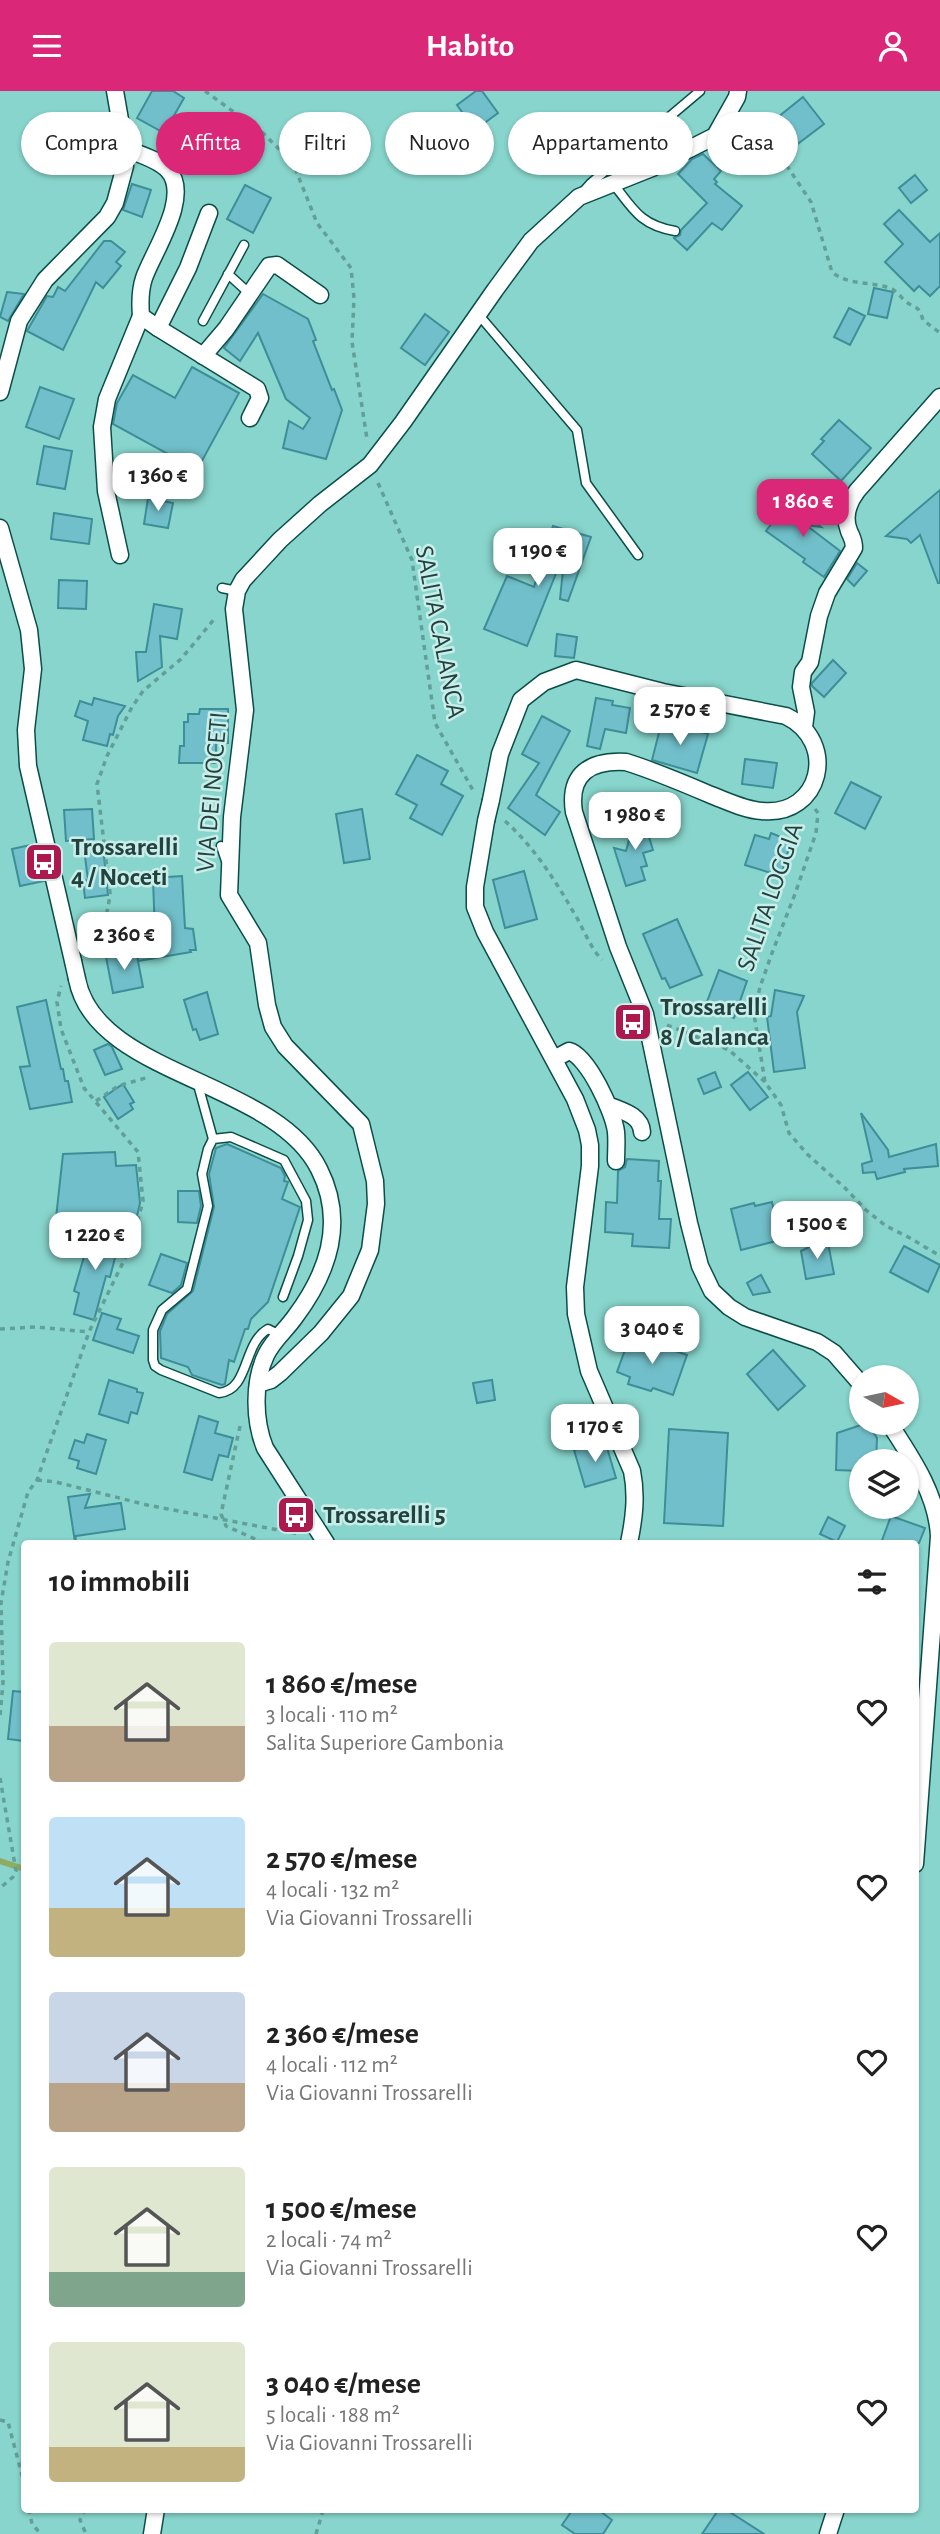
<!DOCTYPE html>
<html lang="it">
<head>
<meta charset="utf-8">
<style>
  :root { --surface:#fff; --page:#f2f2f2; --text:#222; --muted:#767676; --accent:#db2777 }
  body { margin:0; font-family:"Alegreya Sans",sans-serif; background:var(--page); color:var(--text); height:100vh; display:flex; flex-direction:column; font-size:26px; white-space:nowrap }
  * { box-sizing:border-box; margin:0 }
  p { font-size:23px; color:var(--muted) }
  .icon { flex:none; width:38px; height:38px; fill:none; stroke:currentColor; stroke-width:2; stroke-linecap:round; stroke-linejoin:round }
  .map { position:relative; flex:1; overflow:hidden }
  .panel { position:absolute; left:21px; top:1449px; width:898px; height:973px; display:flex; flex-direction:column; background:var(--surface); border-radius:7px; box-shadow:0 2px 5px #0004 }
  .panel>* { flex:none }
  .hud { position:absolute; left:21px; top:21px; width:900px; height:63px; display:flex; gap:14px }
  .needle { width:46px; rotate:99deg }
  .buttons { position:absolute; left:849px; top:1274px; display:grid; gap:14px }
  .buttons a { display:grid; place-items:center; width:70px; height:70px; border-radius:50%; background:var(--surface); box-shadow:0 2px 5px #0004; font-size:35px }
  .price { position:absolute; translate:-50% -60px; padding:0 16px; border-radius:14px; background:#fff; color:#222; font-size:23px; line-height:46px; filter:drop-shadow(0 2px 4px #0008) }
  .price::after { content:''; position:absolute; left:50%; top:42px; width:21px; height:16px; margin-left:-10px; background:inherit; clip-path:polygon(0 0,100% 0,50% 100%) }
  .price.on { background:var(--accent); color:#fff }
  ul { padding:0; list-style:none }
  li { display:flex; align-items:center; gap:21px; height:175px; padding:0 28px }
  li span { display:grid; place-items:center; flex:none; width:196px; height:140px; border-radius:7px; color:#555 }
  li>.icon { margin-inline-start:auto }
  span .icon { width:84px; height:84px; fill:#fffc; stroke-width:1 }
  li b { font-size:30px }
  h2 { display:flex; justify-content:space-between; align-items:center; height:84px; padding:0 28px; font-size:30px }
  .pill { padding:0 24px; border-radius:32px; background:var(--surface); box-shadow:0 2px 5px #0004; font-size:24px; line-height:63px }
  .pill.on { background:var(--accent); color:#fff }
  header { display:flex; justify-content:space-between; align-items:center; height:91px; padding:0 28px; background:var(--accent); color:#fff; font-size:32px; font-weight:700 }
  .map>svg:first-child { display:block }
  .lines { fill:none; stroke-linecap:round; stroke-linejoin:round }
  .stream { stroke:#8fac62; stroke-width:6 }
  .building { fill:#71bfca; stroke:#3e8e98; stroke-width:2 }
  .service-casing { stroke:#0b4e48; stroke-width:11 }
  .minor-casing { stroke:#0b4e48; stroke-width:19 }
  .path { stroke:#629f98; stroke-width:3.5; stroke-dasharray:5 5; stroke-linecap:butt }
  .service { stroke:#fff; stroke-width:8 }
  .minor { stroke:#fff; stroke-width:16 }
  .minor-bridge-casing { stroke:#0b4e48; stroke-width:19; stroke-linecap:butt }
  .minor-bridge { stroke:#fff; stroke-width:16 }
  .labels { text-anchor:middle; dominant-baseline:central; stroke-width:5; stroke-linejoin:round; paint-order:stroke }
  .street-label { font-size:26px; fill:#22423f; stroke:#c9eee9 }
  .poi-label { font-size:26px; font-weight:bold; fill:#22423f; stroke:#c9eee9; text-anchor:start }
</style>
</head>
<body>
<header><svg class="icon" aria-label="menu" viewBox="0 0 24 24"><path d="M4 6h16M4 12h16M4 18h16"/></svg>Habito<svg class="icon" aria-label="person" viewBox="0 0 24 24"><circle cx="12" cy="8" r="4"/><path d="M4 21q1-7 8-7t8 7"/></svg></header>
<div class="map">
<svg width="940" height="2443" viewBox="0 0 940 2443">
  <rect width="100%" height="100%" fill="#87d5cc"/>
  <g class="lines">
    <path class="stream" d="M0 1770 24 1778"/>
  </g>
  <g class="building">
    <path d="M152 0H173L184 7 164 42 137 27Z"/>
    <path d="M476 0H482L498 22 475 39 457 14Z"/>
    <path d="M803 6 824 33 787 61 767 35Z"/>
    <path d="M703 63 721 80 714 88 717 91 715 93 742 115 722 139 712 132 687 159 674 147 680 144 681 139 707 112 678 83 692 68Z"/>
    <path d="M915 84 927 99 911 112 899 97Z"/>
    <path d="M132 93 151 99 142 126 123 119Z"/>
    <path d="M245 94 271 107 253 142 227 128Z"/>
    <path d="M899 119 930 151 940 142V195L930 205 919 195 914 200 885 171 903 153 884 133Z"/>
    <path d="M104 150H111L125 161 116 171 121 175 103 197 96 191 63 259 27 240 47 205 53 206 58 196 65 200Z"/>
    <path d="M874 197 893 201 887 227 868 223Z"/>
    <path d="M7 201 24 203 8 230 0 226Z"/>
    <path d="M263 203 308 228 316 249 313 250 332 299 334 298 342 319 326 368 283 357 289 330 303 338 310 327 286 308 258 242 240 270 224 257Z"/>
    <path d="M849 217 865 225 850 254 834 246Z"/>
    <path d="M425 223 449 241 425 274 401 257Z"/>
    <path d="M192 276 239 302 197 379 113 333 117 312 133 284 175 307Z"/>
    <path d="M40 296 74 308 59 348 26 336Z"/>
    <path d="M839 329 871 357 841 390 812 363 824 350 821 348Z"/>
    <path d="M44 355 72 360 65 398 37 393Z"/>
    <path d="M940 399V492H938L920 444 911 452 907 448 886 445Z"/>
    <path d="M148 407 173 412 168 437 144 433Z"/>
    <path d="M788 411 821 436 806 434 840 460 824 486 803 471 805 468 766 440Z"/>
    <path d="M54 422 92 428 89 453 51 448Z"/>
    <path d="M553 435 591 446 568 510 560 508 565 460 527 555 484 538 507 485 534 496Z"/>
    <path d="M857 472 867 480 854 495 847 488Z"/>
    <path d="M59 489 87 490 86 518 58 517Z"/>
    <path d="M154 513 182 518 177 548 160 545 162 576 138 590 136 561H146Z"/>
    <path d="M557 543 577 546 574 567 555 565Z"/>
    <path d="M833 569 846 582 824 606 812 595V592Z"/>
    <path d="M94 607 125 615 118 625 113 644 110 643 107 655 83 649 88 630 75 625 80 610 92 614Z"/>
    <path d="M596 607 613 610 612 614 630 617 626 642 605 638 600 658 587 655Z"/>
    <path d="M200 618H228V652H216V672H179L180 655H184V631H188V623H199Z"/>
    <path d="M542 625 570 640 536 704 560 721 545 744 508 717 539 672 522 663Z"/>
    <path d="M662 630 708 643 697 682 652 669Z"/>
    <path d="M417 664 448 680 441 693 463 705 442 744 410 727 417 714 396 703Z"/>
    <path d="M745 668 777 672 773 697 742 693Z"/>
    <path d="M851 691 881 706 865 738 835 722Z"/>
    <path d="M639 713 653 759 643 762 647 775 641 776 645 789 626 795 614 757 626 760Z"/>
    <path d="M92 718 94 748 66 750 64 719Z"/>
    <path d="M362 718 370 768 344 772 336 723Z"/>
    <path d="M771 742 791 750 781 785 745 774 755 744 769 748Z"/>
    <path d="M35 753 44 790 20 795 12 758Z"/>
    <path d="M103 756 108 804 85 807 83 790 88 789 84 758Z"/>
    <path d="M524 780 537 828 505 837 493 789Z"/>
    <path d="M182 785 185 837 193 838 196 859H190L191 861 138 870 136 847 155 845 153 787Z"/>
    <path d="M677 828 702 884 670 897 665 887 662 888 643 843Z"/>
    <path d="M136 860 143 896 113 902 106 866Z"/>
    <path d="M719 879 747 890 734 927 705 916Z"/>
    <path d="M775 899 804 905 797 921 805 977 774 981 767 926 771 925Z"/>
    <path d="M207 901 218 943 200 949 196 938 193 939 184 909Z"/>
    <path d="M46 909 61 978H63L65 990H68L72 1011 30 1018 20 976 30 975 17 916Z"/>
    <path d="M108 953 112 956 122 978 105 984 94 959Z"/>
    <path d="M715 981 721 996 704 1003 698 988Z"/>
    <path d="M748 981 768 1006 750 1019 731 994Z"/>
    <path d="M123 993 134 1011 130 1013 133 1018 118 1028 104 1006Z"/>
    <path d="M861 1022 888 1059 889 1066 936 1053 938 1075 904 1078 905 1081 877 1088 875 1081 863 1082 862 1073 872 1070Z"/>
    <path d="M227 1053 281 1077 285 1085 284 1090 288 1091 282 1108 300 1116 268 1211 251 1228 248 1238H245L234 1271 229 1269 225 1293 222 1294 192 1284 188 1276 161 1267 160 1240 167 1223 193 1200 214 1116 209 1083 216 1057Z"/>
    <path d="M115 1061 116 1075 136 1074 140 1112 137 1125 124 1126 125 1129 56 1127 63 1063Z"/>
    <path d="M627 1068 659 1070 658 1090H661L659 1128H671L669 1157 632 1155 633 1143 605 1141 606 1111 617 1112 618 1080 625 1076Z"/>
    <path d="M178 1100H199L201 1115 197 1132 178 1131Z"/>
    <path d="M772 1111 780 1149 741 1159 731 1118 754 1112 755 1115Z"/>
    <path d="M92 1138 120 1148 110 1186 106 1185 94 1229 74 1223 79 1202 74 1200Z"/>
    <path d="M828 1152 834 1183 806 1188 801 1160 809 1156Z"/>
    <path d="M904 1155 940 1174 928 1201 890 1181Z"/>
    <path d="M161 1163 187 1172 181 1194 172 1202 149 1194Z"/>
    <path d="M761 1184 770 1201 753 1204 747 1192Z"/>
    <path d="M102 1222 121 1228 117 1238 139 1245 133 1262 93 1249Z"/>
    <path d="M630 1245 687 1264 673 1304 653 1297 651 1300 628 1293 630 1286 617 1281Z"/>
    <path d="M773 1259 805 1295 778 1319 747 1283Z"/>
    <path d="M109 1289 137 1298V1301L143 1302 137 1323 131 1321 128 1332 99 1323Z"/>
    <path d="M492 1289 495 1309 477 1312 473 1292Z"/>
    <path d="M199 1325 218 1331 215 1342 233 1347 228 1366 219 1364 212 1389 184 1381Z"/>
    <path d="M867 1332 877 1347 876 1370H861V1380L836 1379 837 1342Z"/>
    <path d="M669 1338 728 1342 723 1435 664 1432Z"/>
    <path d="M87 1343 106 1349 96 1383 77 1377 79 1370 69 1367 75 1349 84 1352Z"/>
    <path d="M605 1350 616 1387 585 1396 574 1359Z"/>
    <path d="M90 1403 85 1417 121 1412 125 1438 76 1445 75 1451 68 1406Z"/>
    <path d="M891 1425 925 1437 919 1452H881Z"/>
    <path d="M828 1426 845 1435 837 1451 820 1443Z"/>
    <path d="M13 1600 24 1601V1650L8 1648Z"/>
    <path d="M573 2418H597L612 2429 603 2443H575L562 2434Z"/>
    <path d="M719 2418H725L764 2443H702Z"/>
  </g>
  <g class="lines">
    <defs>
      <g id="service">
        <path d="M612 91C633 118 640 134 675 140"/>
        <path d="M583 101 591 92 700 0"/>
        <path d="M228 183 250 203"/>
        <path d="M478 223 577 339 586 392 638 464"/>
        <path d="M203 230 244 154"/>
        <path d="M222 497 237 500"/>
        <path d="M221 755 226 770"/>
        <path d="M197 990 213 1048"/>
        <path d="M280 1244 268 1238C242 1253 250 1299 219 1302L161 1279 155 1275 153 1269V1239L162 1219 187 1198 208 1115 202 1083 208 1058 213 1048 231 1046 284 1069 306 1110 308 1129 298 1165 283 1206"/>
      </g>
      <g id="minor">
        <path d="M124 57C138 63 158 68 168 79 192 105 153 161 144 187 140 199 140 213 141 225L158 237 188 177 209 122"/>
        <path d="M158 237 257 298 260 307 250 327"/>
        <path d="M203 265 226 238 269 175 277 174 320 204"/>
        <path d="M0 301 19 230 45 189 107 126 115 112 125 75 123 46 115 0"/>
        <path d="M0 437 29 539 33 578 26 639 28 675 73 870"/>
        <path d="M120 464 106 400 102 336 107 308 141 225"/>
        <path d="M804 636 806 621 801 596 803 581 810 571 819 525 827 502 854 457C854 449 852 447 849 440 843 425 848 412 857 400L940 306"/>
        <path d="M491 709 500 663 521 609 544 591 576 579 663 601 786 625C839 651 821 726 762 720 745 719 727 710 711 704 683 692 655 680 626 671 591 669 568 682 574 721L618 856 645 923 689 1132 700 1175 712 1200 729 1216 745 1226 817 1251 834 1262 861 1293"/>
        <path d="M486 730 475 796V816L485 841 575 1008 587 1039 590 1054V1075L575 1196 576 1223 589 1280 632 1380C637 1405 634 1428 629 1452"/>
        <path d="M77 888C95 985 275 989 319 1078 346 1131 328 1182 295 1226 286 1239 273 1249 266 1264 253 1291 254 1330 265 1357L326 1452"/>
        <path d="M554 968 569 960C588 965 614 1022 616 1041 617 1051 616 1060 616 1070"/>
        <path d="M608 1014C622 1020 641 1024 642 1041"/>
        <path d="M258 1293 271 1289 280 1282 321 1242 351 1205 370 1159 376 1113 375 1090 361 1033 285 955 273 936 267 914 258 852 229 804 232 726 245 619 234 518 237 500 243 489 280 449 320 413 370 374 403 331 495 199 531 150 579 106 652 77 715 45 737 6 738 0"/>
        <path d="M889 1332C911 1366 937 1403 939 1445L915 1773"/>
        <path d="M152 2443 156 2418"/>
        <path d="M828 2443 836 2418"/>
      </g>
    </defs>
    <use href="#service" class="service-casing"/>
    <use href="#minor" class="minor-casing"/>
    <g class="path">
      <path d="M205 0 264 43 293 72 317 132 351 177 354 207 352 251 367 348"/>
      <path d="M717 65 787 75 811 111 832 181C848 195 873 190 892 198 897 201 901 206 905 210 917 219 918 213 923 229L940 242"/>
      <path d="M378 392 412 469 435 632 474 701"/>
      <path d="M815 718 818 722 816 742 795 803 772 862 760 896 754 923 765 991 781 1014 789 1042 807 1063 845 1097 866 1119 886 1135 910 1147 940 1165"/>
      <path d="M505 730C534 756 555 789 574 822 584 838 589 855 602 869"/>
      <path d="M88 858C102 841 108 824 110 802L97 693 107 665 132 616 143 600 181 568 216 526"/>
      <path d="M667 934 729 959 765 991"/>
      <path d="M96 1010 118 995 149 986"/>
      <path d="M0 1238 36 1236 89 1241"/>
      <path d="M240 1335 221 1423 226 1435 264 1452"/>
      <path d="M37 1389 56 1391 147 1414 299 1443"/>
      <path d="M0 1624 3 1592 1 1512 8 1471 28 1401 37 1389 89 1241 131 1155 143 1110 138 1061 84 997 61 938 57 911 61 895"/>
      <path d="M0 1687 16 1780 13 1786 0 1797"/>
      <path d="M0 2329 8 2331 24 2392"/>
      <path d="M29 2418 32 2433 41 2443"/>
      <path d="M85 2418 80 2429 86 2443"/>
      <path d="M316 2443 322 2423 321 2418"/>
    </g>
    <use href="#service" class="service"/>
    <use href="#minor" class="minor"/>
    <defs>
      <g id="minor-bridge">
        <path d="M486 730 491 709"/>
        <path d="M73 870 77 888"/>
      </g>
    </defs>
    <use href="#minor-bridge" class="minor-bridge-casing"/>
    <use href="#minor-bridge" class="minor-bridge"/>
  </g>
  <defs>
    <symbol id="bus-square" viewBox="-11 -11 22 22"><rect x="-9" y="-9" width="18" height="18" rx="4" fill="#ab194f" stroke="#c9eee9"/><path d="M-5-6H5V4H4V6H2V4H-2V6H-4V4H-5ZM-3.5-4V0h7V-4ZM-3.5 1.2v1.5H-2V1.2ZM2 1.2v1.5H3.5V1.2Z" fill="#fff"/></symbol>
  </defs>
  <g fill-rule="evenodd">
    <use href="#bus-square" x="22" y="749" width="44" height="44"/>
    <use href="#bus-square" x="611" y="909" width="44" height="44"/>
    <use href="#bus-square" x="274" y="1402" width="44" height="44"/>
  </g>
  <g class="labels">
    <g class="street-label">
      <text transform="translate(440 541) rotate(79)">SALITA CALANCA</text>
      <text transform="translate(212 701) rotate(-85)">VIA DEI NOCETI</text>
      <text transform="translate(770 806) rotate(-71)">SALITA LOGGIA</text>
    </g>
    <g class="poi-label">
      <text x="71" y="756">Trossarelli<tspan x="71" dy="30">4 / Noceti</tspan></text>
      <text x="660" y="916">Trossarelli<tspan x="660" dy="30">8 / Calanca</tspan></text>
      <text x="323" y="1424">Trossarelli 5</text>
    </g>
  </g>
</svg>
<div class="buttons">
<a><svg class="needle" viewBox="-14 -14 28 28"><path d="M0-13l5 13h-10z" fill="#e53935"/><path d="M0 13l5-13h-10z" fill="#767676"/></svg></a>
<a><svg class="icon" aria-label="layers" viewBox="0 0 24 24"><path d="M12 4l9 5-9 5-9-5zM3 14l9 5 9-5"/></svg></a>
</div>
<b class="price" style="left:158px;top:422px">1 360 €</b>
<b class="price on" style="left:803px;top:448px">1 860 €</b>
<b class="price" style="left:538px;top:497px">1 190 €</b>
<b class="price" style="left:680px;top:656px">2 570 €</b>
<b class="price" style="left:635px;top:761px">1 980 €</b>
<b class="price" style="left:124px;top:881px">2 360 €</b>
<b class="price" style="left:817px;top:1170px">1 500 €</b>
<b class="price" style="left:95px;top:1181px">1 220 €</b>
<b class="price" style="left:652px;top:1275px">3 040 €</b>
<b class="price" style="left:595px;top:1373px">1 170 €</b>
<div class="hud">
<a class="pill">Compra</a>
<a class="pill on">Affitta</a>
<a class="pill">Filtri</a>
<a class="pill">Nuovo</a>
<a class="pill">Appartamento</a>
<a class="pill">Casa</a>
</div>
<section class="panel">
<h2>10 immobili<svg class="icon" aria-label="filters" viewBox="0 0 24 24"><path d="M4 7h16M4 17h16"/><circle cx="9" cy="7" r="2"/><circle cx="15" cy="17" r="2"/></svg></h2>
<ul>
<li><span style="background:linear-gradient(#dfe7d0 60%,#b9a48a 0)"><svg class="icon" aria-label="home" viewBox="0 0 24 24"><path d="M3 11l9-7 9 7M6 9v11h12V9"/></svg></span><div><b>1 860 €/mese</b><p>3 locali · 110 m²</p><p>Salita Superiore Gambonia</p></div><svg class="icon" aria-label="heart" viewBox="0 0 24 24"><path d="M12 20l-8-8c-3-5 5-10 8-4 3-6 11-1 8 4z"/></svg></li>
<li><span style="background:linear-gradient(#bfe0f5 65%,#c2b280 0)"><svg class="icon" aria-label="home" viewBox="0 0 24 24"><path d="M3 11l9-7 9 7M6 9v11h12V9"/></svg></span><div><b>2 570 €/mese</b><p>4 locali · 132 m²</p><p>Via Giovanni Trossarelli</p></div><svg class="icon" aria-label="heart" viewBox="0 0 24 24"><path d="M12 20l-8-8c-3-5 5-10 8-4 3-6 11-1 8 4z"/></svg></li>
<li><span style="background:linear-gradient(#c9d6e8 65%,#b9a48a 0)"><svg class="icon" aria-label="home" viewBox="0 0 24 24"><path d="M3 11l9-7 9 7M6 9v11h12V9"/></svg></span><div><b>2 360 €/mese</b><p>4 locali · 112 m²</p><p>Via Giovanni Trossarelli</p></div><svg class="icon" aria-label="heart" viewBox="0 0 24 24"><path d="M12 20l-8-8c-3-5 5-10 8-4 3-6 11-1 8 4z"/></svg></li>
<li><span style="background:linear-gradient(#dfe7d0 75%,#7fa58c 0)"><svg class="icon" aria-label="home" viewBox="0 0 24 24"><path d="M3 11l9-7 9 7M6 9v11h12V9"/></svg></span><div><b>1 500 €/mese</b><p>2 locali · 74 m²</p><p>Via Giovanni Trossarelli</p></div><svg class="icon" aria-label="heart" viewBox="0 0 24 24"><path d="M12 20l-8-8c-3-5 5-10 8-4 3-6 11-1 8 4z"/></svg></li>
<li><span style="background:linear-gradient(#dfe7d0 75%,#c2b280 0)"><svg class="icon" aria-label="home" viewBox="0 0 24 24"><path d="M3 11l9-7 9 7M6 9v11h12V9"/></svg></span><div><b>3 040 €/mese</b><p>5 locali · 188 m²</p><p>Via Giovanni Trossarelli</p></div><svg class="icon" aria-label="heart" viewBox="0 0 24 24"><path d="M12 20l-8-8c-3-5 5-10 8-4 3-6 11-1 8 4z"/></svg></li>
</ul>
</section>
</div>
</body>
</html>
